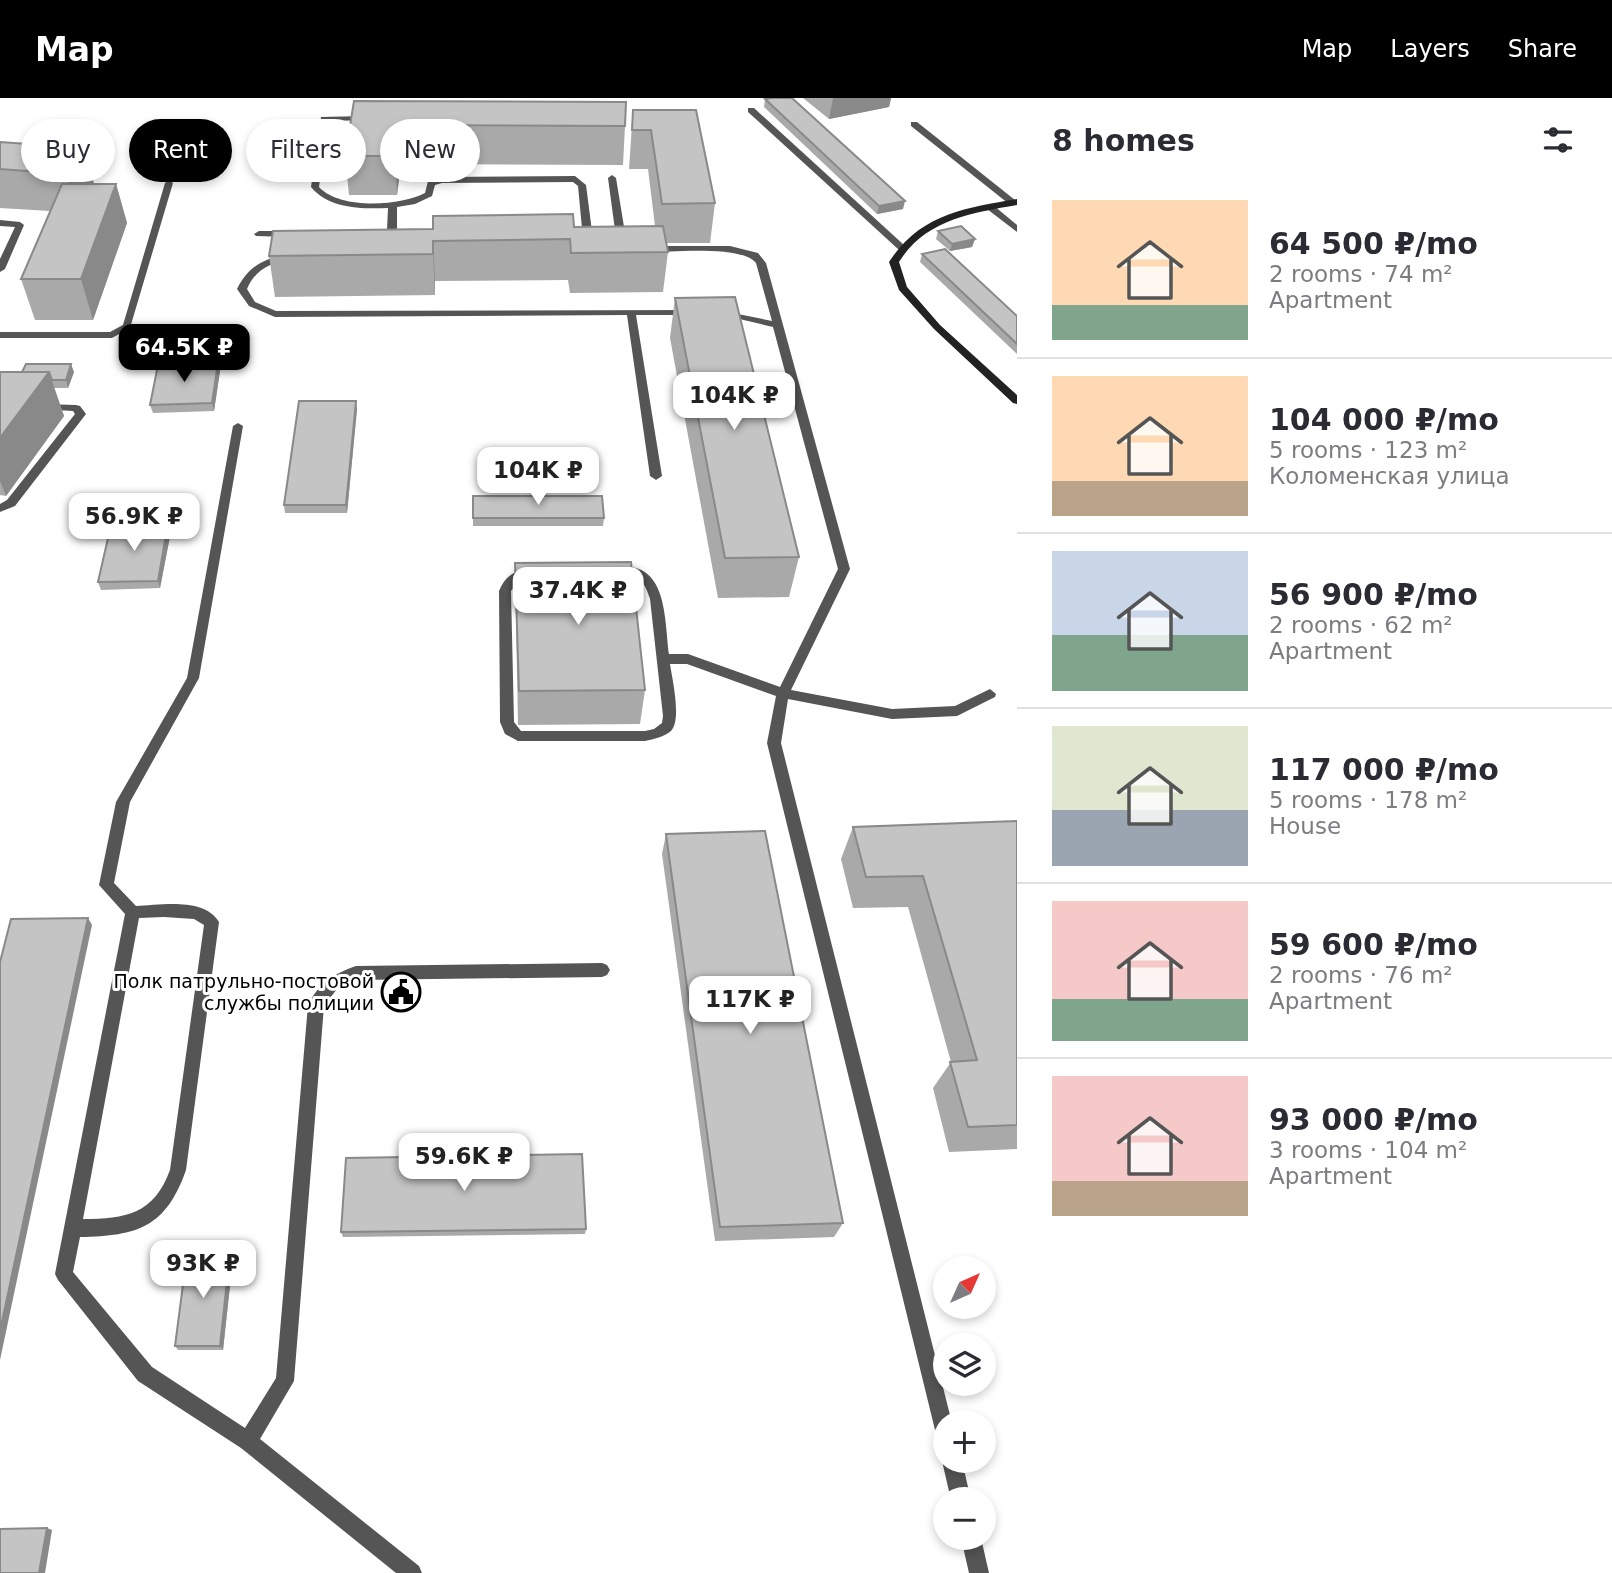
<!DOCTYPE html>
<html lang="en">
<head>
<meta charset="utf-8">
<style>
  :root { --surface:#fff; --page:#f7f7f7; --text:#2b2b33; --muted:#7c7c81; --line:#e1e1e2; --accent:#000 }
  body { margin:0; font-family:"DejaVu Sans",sans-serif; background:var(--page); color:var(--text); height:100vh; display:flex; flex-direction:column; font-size:26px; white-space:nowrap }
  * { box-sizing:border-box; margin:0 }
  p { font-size:23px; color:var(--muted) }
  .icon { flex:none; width:38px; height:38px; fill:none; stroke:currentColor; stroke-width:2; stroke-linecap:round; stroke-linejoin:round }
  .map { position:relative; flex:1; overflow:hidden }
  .sheet { display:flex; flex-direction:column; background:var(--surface); width:595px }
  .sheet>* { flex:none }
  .guide { position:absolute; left:21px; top:21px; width:665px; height:63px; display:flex; gap:14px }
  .needle { width:46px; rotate:45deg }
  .buttons { position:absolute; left:933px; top:1158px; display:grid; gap:14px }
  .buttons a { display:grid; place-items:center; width:63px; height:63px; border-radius:50%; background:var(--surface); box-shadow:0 4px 10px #0003; font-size:35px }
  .price { position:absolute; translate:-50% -60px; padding:0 16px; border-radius:14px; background:#fff; color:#222; font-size:23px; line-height:46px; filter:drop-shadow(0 2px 4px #0008) }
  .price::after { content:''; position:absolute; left:50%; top:42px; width:21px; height:16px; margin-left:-10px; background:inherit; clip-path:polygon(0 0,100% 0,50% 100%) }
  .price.active { background:var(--accent); color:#fff }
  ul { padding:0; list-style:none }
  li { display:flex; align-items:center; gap:21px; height:175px; padding:0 35px }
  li+li { border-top:2px solid var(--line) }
  li span { display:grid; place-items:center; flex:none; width:196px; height:140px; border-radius:0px; color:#555 }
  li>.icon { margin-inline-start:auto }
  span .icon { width:84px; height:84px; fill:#fffc; stroke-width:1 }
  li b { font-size:30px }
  h2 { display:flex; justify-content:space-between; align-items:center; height:84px; padding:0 35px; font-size:30px }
  .tag { padding:0 24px; border-radius:32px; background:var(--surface); box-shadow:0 4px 10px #0003; font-size:24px; line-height:63px }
  .tag.active { background:var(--accent); color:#fff }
  header { display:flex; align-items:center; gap:42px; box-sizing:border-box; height:98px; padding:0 35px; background:var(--accent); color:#fff }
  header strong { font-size:33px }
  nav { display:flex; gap:38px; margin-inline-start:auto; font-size:24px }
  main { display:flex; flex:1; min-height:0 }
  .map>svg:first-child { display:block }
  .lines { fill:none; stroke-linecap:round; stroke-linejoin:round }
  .lane { fill:#555; fill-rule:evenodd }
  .secondary { fill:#222; fill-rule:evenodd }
  .wall { fill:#a9a9a9 }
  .shaded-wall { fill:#898989 }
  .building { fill:#c4c4c4; stroke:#898989; stroke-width:2 }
  .labels { text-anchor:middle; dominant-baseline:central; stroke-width:6; stroke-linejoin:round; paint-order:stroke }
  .poi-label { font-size:19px; fill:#000; stroke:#fff; text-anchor:end }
</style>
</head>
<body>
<header>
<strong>Map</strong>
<nav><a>Map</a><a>Layers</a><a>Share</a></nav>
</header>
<main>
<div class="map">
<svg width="1017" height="1475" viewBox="0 0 1017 1475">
  <rect width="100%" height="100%" fill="#fff"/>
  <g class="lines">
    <g class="lane">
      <path d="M748 10H754L904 147V151H898L748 14Z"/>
      <path d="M367 18 371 20 370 22 328 23 319 89C340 112 401 108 425 95L428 83 441 79 575 78 586 87 593 141 588 144 583 141 578 88 573 84 442 85 435 87 432 98 415 106 397 109V131L409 143 401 145 387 132 388 110C362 111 329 111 311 89L321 19Z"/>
      <path d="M911 24H917L1015 102V106H1009L911 28Z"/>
      <path d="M612 77 616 80 627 147 622 150 617 147 608 80Z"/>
      <path d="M169 82 173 85 130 230 112 240H0V234H110L123 227 165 85Z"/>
      <path d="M987 107H993L1017 127V134L987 111Z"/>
      <path d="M0 122 20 124 24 127 5 171 0 174V161L15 129 0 128Z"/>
      <path d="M259 133H289L294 136 289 139 256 138 254 136Z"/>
      <path d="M730 148 758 155 766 165 850 471 791 592 892 611 955 608 990 591 996 596 995 599 957 618 892 621 788 601 781 645 952 1325H945V1345L938 1343 936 1336 767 645 776 598 687 566H670C672 580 682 622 671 633 664 639 654 641 645 643H518L505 636 500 624 499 493C506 476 516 472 534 470L540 474 538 477 520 481 511 493 514 624 521 633H645L654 631 662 625 663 618 650 501C641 472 634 481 610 476V470C668 458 664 517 669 556H688L780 589 838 471 773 229 718 216 723 213 772 223 756 165C742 147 673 154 649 154L644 151 649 148Z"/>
      <path d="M285 156 288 157V161C269 166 255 172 247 191L255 204 276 213 696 212 698 214 693 217H636L662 378 656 382 650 378 627 217 275 219 249 208 237 191C248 169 262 162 285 156Z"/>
      <path d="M43 306 76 307 80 308 86 316 15 408 0 414V406L7 402 75 316 73 313 39 311V307Z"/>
      <path d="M238 325 243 328 199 580 130 704 114 785 136 808C161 807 204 799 219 824L186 1072C166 1129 138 1138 80 1139L73 1174 152 1269 245 1330 276 1280 308 907C319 885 333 876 356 868L602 865 607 867 610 872 607 877 602 879 356 882 337 891 324 908 294 1283 260 1341 419 1468 422 1475H396L241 1350 138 1283 58 1182 55 1176 125 816 99 787 116 704 187 580 233 328ZM164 819 194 821 204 827 170 1072C154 1116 126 1121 83 1121L139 820Z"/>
      <path d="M945 1357V1363H962L971 1402H951L942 1363Z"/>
      <path d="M961 1440H981L989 1475H969Z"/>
    </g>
    <path class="secondary" d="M1017 101V107C971 115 925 122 899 164L907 189 940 227 1017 297V306L1013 305 934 231 899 192 889 164C920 116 965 110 1017 101Z"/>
  </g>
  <g class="wall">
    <path d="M803 0H891L889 9 829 21Z"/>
    <path d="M765 1 903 111 877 116 764 9Z"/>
    <path d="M354 3 625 28 623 67 401 66 397 97H349L345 58Z"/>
    <path d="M633 12 715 105 710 145H666L668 154 663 194 570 195 568 182 435 183V197L275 199 269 158 433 131 655 128 648 71H629Z"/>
    <path d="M0 44 94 86H116L127 125 93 222H35L21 181 50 113 0 110Z"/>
    <path d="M938 133 975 141 972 149 950 153 936 141Z"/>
    <path d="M922 156 1017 218V256L920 164Z"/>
    <path d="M675 200 799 459 789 499 718 500 670 240Z"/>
    <path d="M218 265 220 273 214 313 153 315 150 307Z"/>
    <path d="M0 274H74L68 290H54L64 318 6 398 0 397Z"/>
    <path d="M357 311 347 415H285L284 407Z"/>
    <path d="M473 398 604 420 603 428H473Z"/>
    <path d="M171 433 160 490 101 492 98 484Z"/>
    <path d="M515 465 645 592 640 626 518 627Z"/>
    <path d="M1017 723V1051L949 1054 933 990 951 964 908 809 853 810 841 761 853 729Z"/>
    <path d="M666 736 843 1125 834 1139 715 1143 662 756Z"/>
    <path d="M586 1131 585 1136 343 1139 341 1134Z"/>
    <path d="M233 1160 223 1252H178L175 1248Z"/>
  </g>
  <g class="shaded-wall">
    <path d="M833 0H891L889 9 829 21Z"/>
    <path d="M398 27 401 66 397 97 395 58Z"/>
    <path d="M84 50 95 89 77 115 66 76Z"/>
    <path d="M116 86 127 125 93 222 81 181Z"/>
    <path d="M905 103 903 111 877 116 879 108Z"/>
    <path d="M975 141 972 149 950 153 952 146Z"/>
    <path d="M433 143 435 183V197L433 156Z"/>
    <path d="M218 265 220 273 214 313 212 305Z"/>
    <path d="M71 266 74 274 68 290 66 282Z"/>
    <path d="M49 274 64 318 6 398 0 383V340Z"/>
    <path d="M356 303 357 311 347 415 346 407Z"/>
    <path d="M168 425 171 433 160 490 158 483Z"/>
    <path d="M88 820 92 827 0 1262V1233Z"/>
    <path d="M230 1155 233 1160 223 1252 220 1248Z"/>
    <path d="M47 1430 52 1432 45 1475H39Z"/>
  </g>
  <g class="building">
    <path d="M773 0H792L905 103 879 108 765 1Z"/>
    <path d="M354 3 626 4 625 28 398 27 395 58H345Z"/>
    <path d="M633 12H696L715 105 662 106 651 32H632Z"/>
    <path d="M0 44 84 50 66 76 0 71Z"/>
    <path d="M62 86H116L81 181H21Z"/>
    <path d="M573 116 574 129 663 128 668 154 571 155 570 141 433 143V156L269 158 273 133 433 131V118Z"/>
    <path d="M961 128 975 141 952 146 938 133Z"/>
    <path d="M945 151 1017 218V246L922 156Z"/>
    <path d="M735 199 799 459 725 460 675 200Z"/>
    <path d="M218 265 212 305 150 307 158 267Z"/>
    <path d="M26 266H71L66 282H52L49 274H22Z"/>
    <path d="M0 274H49L0 340Z"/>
    <path d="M299 303H356L346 407H284Z"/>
    <path d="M473 398H602L604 420H473Z"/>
    <path d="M168 425 158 483 98 484 111 427Z"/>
    <path d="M631 464 645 592 519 593 515 465Z"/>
    <path d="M1017 723V1027L968 1029 950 964 977 962 923 778 866 779 853 729Z"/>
    <path d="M765 733 843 1125 720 1129 666 736Z"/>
    <path d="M88 820 0 1233V864L11 821Z"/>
    <path d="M582 1056 586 1131 341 1134 346 1060Z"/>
    <path d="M230 1155 220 1248H175L187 1156Z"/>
    <path d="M47 1430 39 1475H0V1431Z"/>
  </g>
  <defs>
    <symbol id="civic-ring" viewBox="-11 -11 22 22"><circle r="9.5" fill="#fff" stroke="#000" stroke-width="1.5"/><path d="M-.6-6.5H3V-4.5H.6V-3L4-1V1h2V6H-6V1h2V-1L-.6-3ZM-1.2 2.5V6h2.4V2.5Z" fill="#000"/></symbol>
  </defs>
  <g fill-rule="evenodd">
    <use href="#civic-ring" x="379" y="872" width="44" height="44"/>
  </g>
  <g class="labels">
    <g class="poi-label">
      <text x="374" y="883">Полк патрульно-постовой<tspan x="374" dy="22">службы полиции</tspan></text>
    </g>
  </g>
</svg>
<div class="buttons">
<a><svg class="needle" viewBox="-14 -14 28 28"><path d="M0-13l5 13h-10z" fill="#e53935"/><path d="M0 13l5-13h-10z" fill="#7c7c81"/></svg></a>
<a><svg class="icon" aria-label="layers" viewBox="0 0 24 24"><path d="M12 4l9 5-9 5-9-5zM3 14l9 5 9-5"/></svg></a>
<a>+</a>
<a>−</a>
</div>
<b class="price active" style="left:184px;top:286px">64.5K ₽</b>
<b class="price" style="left:734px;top:334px">104K ₽</b>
<b class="price" style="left:538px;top:409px">104K ₽</b>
<b class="price" style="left:134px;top:455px">56.9K ₽</b>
<b class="price" style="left:578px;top:529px">37.4K ₽</b>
<b class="price" style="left:750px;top:938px">117K ₽</b>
<b class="price" style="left:464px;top:1095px">59.6K ₽</b>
<b class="price" style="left:203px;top:1202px">93K ₽</b>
<div class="guide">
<a class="tag">Buy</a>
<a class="tag active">Rent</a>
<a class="tag">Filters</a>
<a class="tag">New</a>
</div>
</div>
<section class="sheet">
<h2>8 homes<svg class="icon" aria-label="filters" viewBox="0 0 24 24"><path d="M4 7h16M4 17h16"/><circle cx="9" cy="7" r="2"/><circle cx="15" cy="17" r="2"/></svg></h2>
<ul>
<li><span style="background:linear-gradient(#ffd9b3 75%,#7fa58c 0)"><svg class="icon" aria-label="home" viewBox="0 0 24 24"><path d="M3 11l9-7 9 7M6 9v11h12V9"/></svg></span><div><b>64 500 ₽/mo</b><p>2 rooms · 74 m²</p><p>Apartment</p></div></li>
<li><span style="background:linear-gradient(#ffd9b3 75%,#b9a48a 0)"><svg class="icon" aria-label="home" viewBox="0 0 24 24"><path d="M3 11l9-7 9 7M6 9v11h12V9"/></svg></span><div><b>104 000 ₽/mo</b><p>5 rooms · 123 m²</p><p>Коломенская улица</p></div></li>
<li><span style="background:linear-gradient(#c9d6e8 60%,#7fa58c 0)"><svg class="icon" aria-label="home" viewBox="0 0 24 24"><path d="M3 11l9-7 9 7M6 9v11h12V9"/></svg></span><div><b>56 900 ₽/mo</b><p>2 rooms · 62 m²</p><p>Apartment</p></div></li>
<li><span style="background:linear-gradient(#dfe7d0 60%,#9aa5b1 0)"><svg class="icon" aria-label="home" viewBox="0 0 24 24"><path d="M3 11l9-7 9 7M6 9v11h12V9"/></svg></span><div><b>117 000 ₽/mo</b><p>5 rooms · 178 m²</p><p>House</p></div></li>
<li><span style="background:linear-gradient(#f6c9c9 70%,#7fa58c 0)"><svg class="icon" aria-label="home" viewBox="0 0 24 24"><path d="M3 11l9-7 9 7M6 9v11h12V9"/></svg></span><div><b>59 600 ₽/mo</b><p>2 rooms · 76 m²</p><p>Apartment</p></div></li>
<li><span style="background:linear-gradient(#f6c9c9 75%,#b9a48a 0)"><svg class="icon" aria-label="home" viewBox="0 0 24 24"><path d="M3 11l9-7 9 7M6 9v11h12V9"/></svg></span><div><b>93 000 ₽/mo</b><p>3 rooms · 104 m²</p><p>Apartment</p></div></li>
</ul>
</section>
</main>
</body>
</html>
